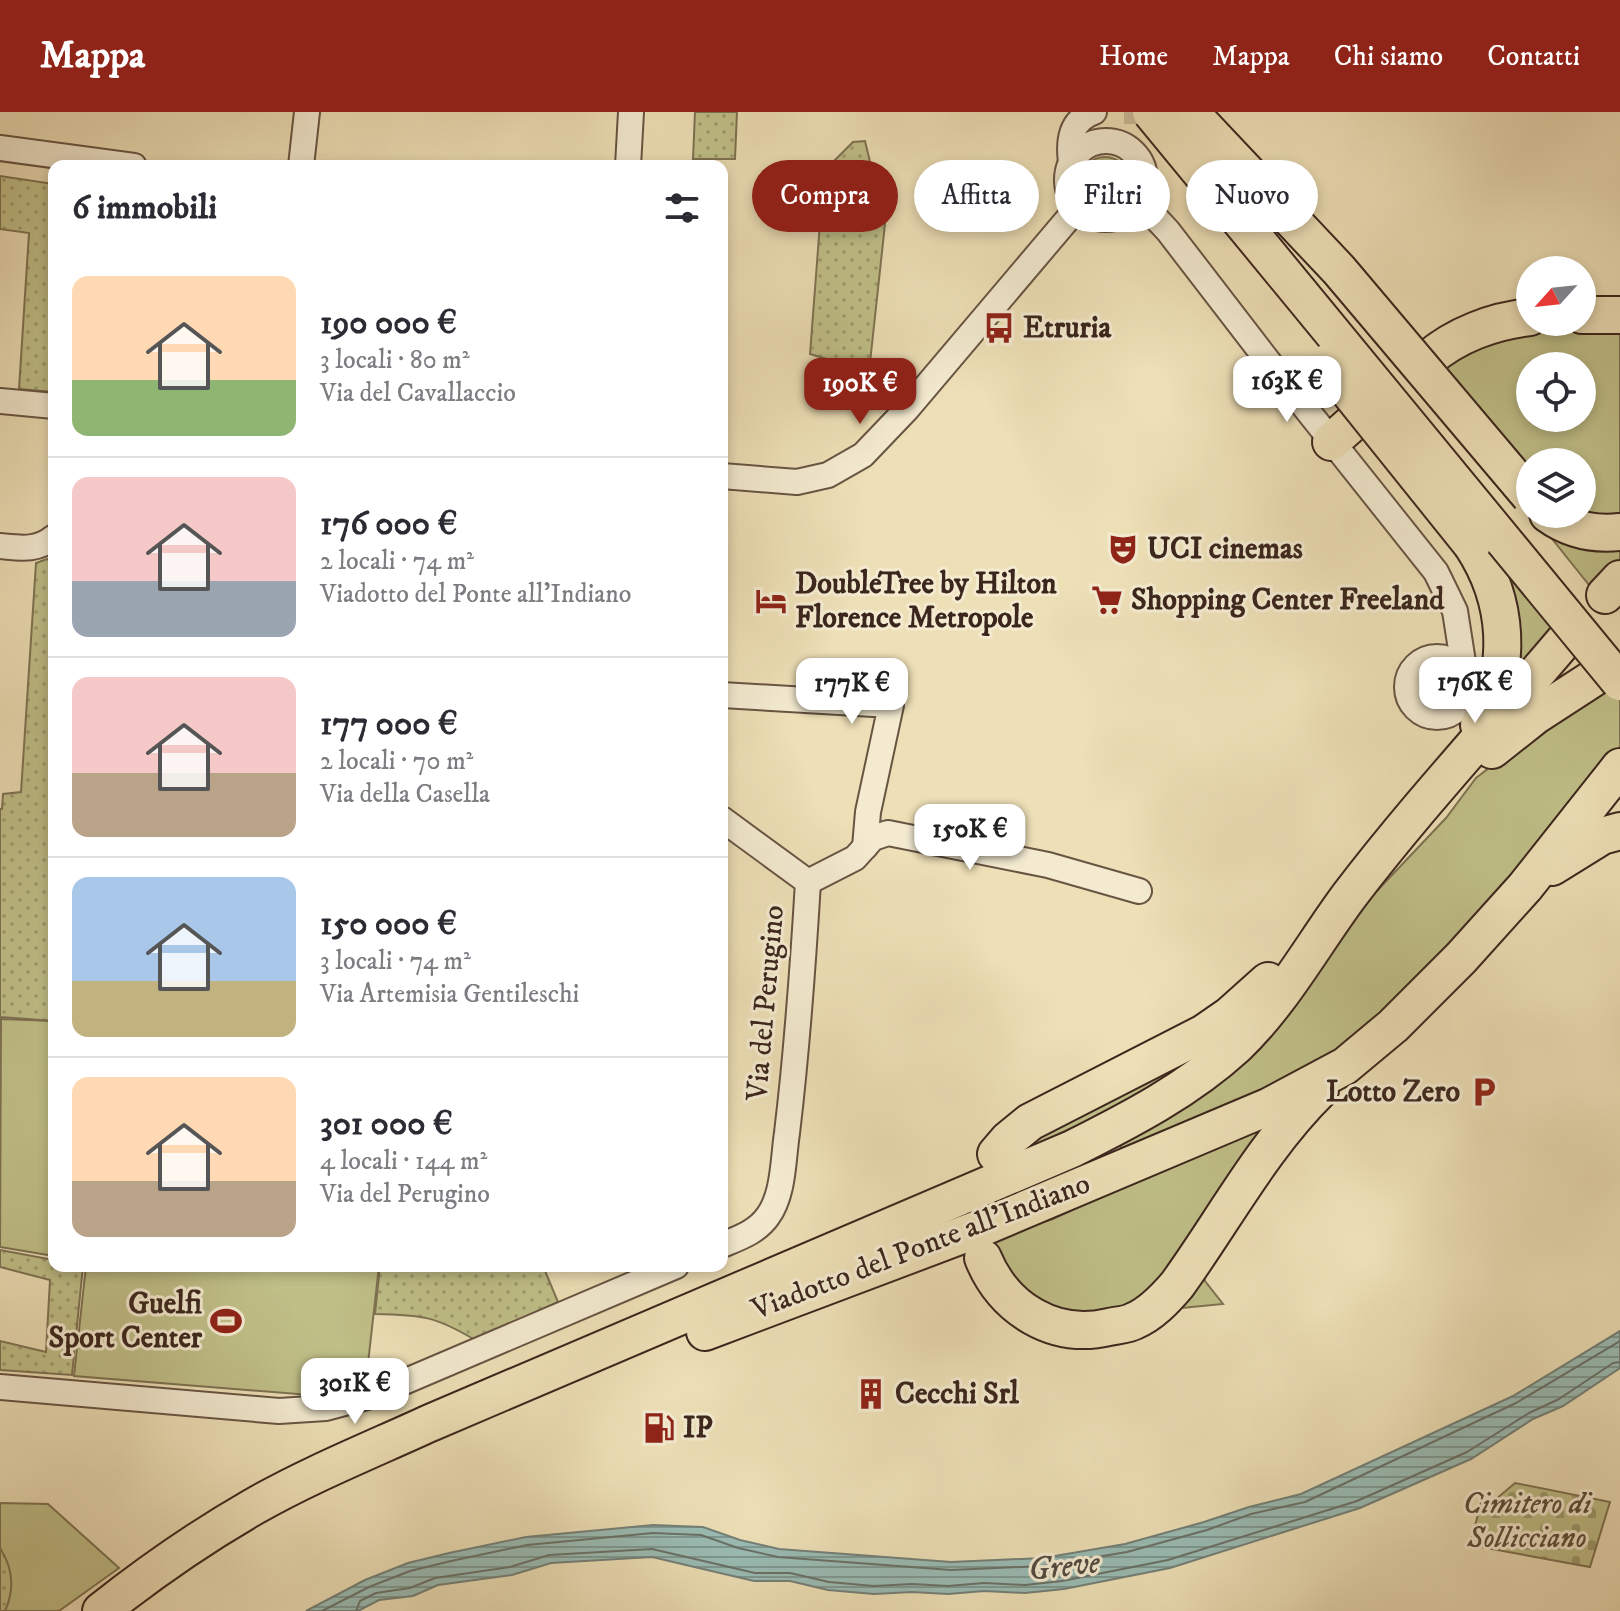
<!DOCTYPE html>
<html lang="it">
<head>
<meta charset="utf-8">
<style>
  :root { --surface:#fff; --page:#f7f7f7; --text:#2b2b33; --muted:#7c7c81; --line:#e1e1e2; --accent:#8f2418 }
  body { margin:0; font-family:"IM FELL DW Pica",serif; background:var(--page); color:var(--text); height:100vh; display:flex; flex-direction:column; font-size:30px; white-space:nowrap }
  * { box-sizing:border-box; margin:0 }
  p { font-size:26px; color:var(--muted) }
  .icon { flex:none; width:44px; height:44px; fill:none; stroke:currentColor; stroke-width:2; stroke-linecap:round; stroke-linejoin:round }
  .map { position:relative; flex:1; overflow:hidden }
  .side { position:absolute; left:48px; top:48px; width:680px; height:1112px; display:flex; flex-direction:column; background:var(--surface); border-radius:16px; box-shadow:0 4px 12px #0003 }
  .side>* { flex:none }
  .hud { position:absolute; left:752px; top:48px; width:748px; height:72px; display:flex; gap:16px }
  .needle { width:52px; rotate:243deg }
  .controls { position:absolute; left:1516px; top:144px; display:grid; gap:16px }
  .controls a { display:grid; place-items:center; width:80px; height:80px; border-radius:50%; background:var(--surface); box-shadow:0 4px 12px #0003; font-size:40px }
  .price { position:absolute; translate:-50% -68px; padding:0 18px; border-radius:16px; background:#fff; color:#222; font-size:26px; line-height:52px; filter:drop-shadow(0 2px 4px #0008) }
  .price::after { content:''; position:absolute; left:50%; top:48px; width:24px; height:18px; margin-left:-12px; background:inherit; clip-path:polygon(0 0,100% 0,50% 100%) }
  .price.current { background:var(--accent); color:#fff }
  ul { padding:0; list-style:none }
  li { display:flex; align-items:center; gap:24px; height:200px; padding:0 24px }
  li+li { border-top:2px solid var(--line) }
  li span { display:grid; place-items:center; flex:none; width:224px; height:160px; border-radius:16px; color:#555 }
  li>.icon { margin-inline-start:auto }
  span .icon { width:96px; height:96px; fill:#fffc; stroke-width:1 }
  li b { font-size:34px }
  h2 { display:flex; justify-content:space-between; align-items:center; height:96px; padding:0 24px; font-size:34px }
  .chip { padding:0 28px; border-radius:36px; background:var(--surface); box-shadow:0 4px 12px #0003; font-size:28px; line-height:72px }
  .chip.current { background:var(--accent); color:#fff }
  header { display:flex; align-items:center; gap:48px; box-sizing:border-box; height:112px; padding:0 40px; background:var(--accent); color:#fff }
  header strong { font-size:38px }
  nav { display:flex; gap:44px; margin-inline-start:auto; font-size:28px }
  .map>svg:first-child { display:block }
  .grass { fill:#c0bf88; stroke:#7e7252; stroke-width:2; fill-rule:evenodd }
  .cemetery { fill:url(#cemetery-stones); stroke:#7e7252; stroke-width:2 }
  .park { fill:url(#park-dots); stroke:#7e7252; stroke-width:2 }
  .water { fill:url(#water-rules); stroke:#748078; stroke-width:2 }
  .lines { fill:none; stroke-linecap:round; stroke-linejoin:round }
  .shore { stroke:#6a7168; stroke-width:2 }
  .minor-tunnel { stroke:#c9ba97; stroke-width:24; stroke-dasharray:24 12; stroke-linecap:butt }
  .minor-casing { stroke:#685443; stroke-width:28 }
  .highway-casing { stroke:#3b261d; stroke-width:40 }
  .minor { stroke:#f3ead0; stroke-width:24 }
  .highway { stroke:#eddfb6; stroke-width:36 }
  .highway-bridge-casing { stroke:#3b261d; stroke-width:40; stroke-linecap:butt }
  .highway-bridge { stroke:#eddfb6; stroke-width:36 }
  .labels { text-anchor:middle; dominant-baseline:central; stroke-width:6; stroke-linejoin:round; paint-order:stroke }
  .poi-label { font-size:30px; font-weight:bold; fill:#3b261d; stroke:#f3ead0; text-anchor:start }
  .street-label { font-size:30px; fill:#3b261d; stroke:#f3ead0 }
  .park-label { font-size:30px; font-style:italic; fill:#5c4c38; stroke:#f3ead0 }
  .water-label { font-size:32px; font-style:italic; fill:#534c43; stroke:#f3ead0 }
</style>
</head>
<body>
<header>
<strong>Mappa</strong>
<nav><a>Home</a><a>Mappa</a><a>Chi siamo</a><a>Contatti</a></nav>
</header>
<div class="map">
<svg width="1620" height="1499" viewBox="0 0 1620 1499">
  <defs>
    <pattern id="cemetery-stones" width="16" height="16" patternUnits="userSpaceOnUse" patternTransform="scale(2)"><rect width="16" height="16" fill="#c0bf88"/><path d="M2 7V4a2 2 0 0 1 4 0v3zM10 15v-3a2 2 0 0 1 4 0v3z" fill="#9d9b6f"/></pattern>
    <pattern id="park-dots" width="8" height="8" patternUnits="userSpaceOnUse" patternTransform="scale(2)"><rect width="8" height="8" fill="#c0bf88"/><path d="M2 2h.1M6 6h.1" fill="none" stroke="#9d9b6f" stroke-width="1.8" stroke-linecap="round"/></pattern>
    <pattern id="water-rules" width="6" height="5" patternUnits="userSpaceOnUse" patternTransform="scale(2)"><rect width="6" height="5" fill="#9abcb4"/><path d="M0 2.5h6" fill="none" stroke="#7f9992"/></pattern>
  </defs>
  <rect width="100%" height="100%" fill="#eddfb6"/>
  <filter id="stains"><feTurbulence type="fractalNoise" baseFrequency=".0025" numOctaves="4"/><feColorMatrix values="0 0 0 0 .2 0 0 0 0 .09 0 0 0 0 .02 0 0 0 .5 -.17"/></filter>
  <radialGradient id="worn" r=".72"><stop offset=".6" stop-color="#630" stop-opacity="0"/><stop offset="1" stop-color="#630" stop-opacity=".3"/></radialGradient>
  <g class="grass">
    <circle cx="1105" cy="70" r="25"/>
    <path d="M1620 215V411L1582 402V350H1530V369L1434 259 1470 233 1517 217ZM1530 254H1582V306H1530Z"/>
    <path d="M1541 413 1620 433V456L1597 483Z"/>
    <path d="M1493 444 1560 523 1508 583Z"/>
    <path d="M1620 551V635L1575 693 1451 838 1334 947 1131 1044 1113 1028 1305 855 1446 706 1476 666 1601 569Z"/>
    <path d="M1 907 54 909V1144L0 1135Z"/>
    <path d="M1234 915 1166 972 1004 1054 1027 1026Z"/>
    <path d="M1290 994 1171 1160 1136 1193 1089 1205 1030 1190 989 1127 1053 1107Z"/>
    <path d="M1201 1153 1205 1169 1223 1192 1171 1197Z"/>
    <path d="M86 1154H379L366 1269 310 1283 74 1264Z"/>
    <path d="M0 1391 48 1392 119 1456 59 1499H0Z"/>
  </g>
  <path class="cemetery" d="M1515 1371 1610 1390 1590 1455 1470 1433 1481 1391 1489 1393Z"/>
  <g class="park">
    <path d="M695 0H737L735 47H693Z"/>
    <path d="M865 29 885 112 869 260 810 242 824 59 853 30Z"/>
    <path d="M0 64 54 72V280L19 277 29 121 0 117Z"/>
    <path d="M47 447 54 450V909L0 905V697H2L3 682 21 680 36 451Z"/>
    <path d="M0 1138 54 1148V1154H83L72 1263 0 1258V1229L46 1240 50 1168 0 1155Z"/>
    <path d="M380 1154H543L558 1190 475 1228C435 1204 422 1203 375 1202Z"/>
    <path d="M0 1436C13 1456 15 1477 5 1499H0Z"/>
  </g>
  <path class="water" d="M1620 1219V1256L1563 1294 1533 1307 1471 1347 1360 1396 1170 1456 1064 1477 1025 1481 984 1479 948 1482 912 1480 874 1482 828 1478 790 1469H754L652 1445 551 1451 512 1463 438 1473 413 1484 379 1488 358 1499H306L365 1468 408 1451 449 1441 526 1425 653 1413 703 1415 740 1428 779 1437 951 1450 1043 1446 1125 1432 1204 1410 1249 1395 1301 1382 1513 1284Z"/>
  <g class="lines">
    <g class="shore">
      <path d="M322 1499 369 1475 410 1459 451 1449 527 1433 653 1421 701 1423 738 1436 778 1445 951 1458 1043 1454 1127 1440 1207 1418 1251 1402 1305 1390 1516 1291 1620 1229"/>
      <path d="M356 1499 360 1489 376 1481 410 1476 435 1466 510 1455 549 1443 652 1437 755 1461H790L829 1470 874 1474 912 1472 948 1474 984 1471 1025 1473 1062 1469 1168 1448 1357 1389 1467 1340 1529 1301 1559 1287 1613 1251 1620 1250"/>
    </g>
    <path class="minor-tunnel" d="M1124 0H1156"/>
    <defs>
      <g id="minor">
        <circle cx="1106" cy="68" r="39"/>
        <path d="M0 36 134 54"/>
        <path d="M1071 50C1068 28 1071 8 1094 0"/>
        <path d="M301 54 307 0"/>
        <path d="M628 54 631 0"/>
        <path d="M1139 88 1168 119 1268 249 1436 460 1455 499 1465 563"/>
        <path d="M0 289 54 294"/>
        <path d="M722 364 797 370 828 363 863 343 907 297 1078 95"/>
        <path d="M0 434C21 436 37 439 54 425"/>
        <circle cx="1437" cy="575" r="30"/>
        <path d="M722 583 891 593 868 700 865 735"/>
        <path d="M722 707 808 770"/>
        <path d="M808 770 855 746 873 726 888 721 1048 753 1139 779"/>
        <path d="M722 1133C739 1126 757 1120 768 1104 784 1082 783 1047 787 1021 797 938 803 854 808 770"/>
        <path d="M0 1275 279 1299 326 1296 371 1284 676 1154"/>
      </g>
      <g id="highway">
        <path d="M1582 203H1620"/>
        <path d="M1428 247C1456 223 1493 209 1530 205"/>
        <path d="M1331 330 1359 305"/>
        <path d="M1548 402C1570 418 1593 423 1620 420"/>
        <path d="M1472 433C1508 488 1514 556 1479 613"/>
        <path d="M1605 483 1620 467"/>
        <path d="M1492 638 1535 604 1592 567"/>
        <path d="M1552 755 1602 724 1620 719"/>
        <path d="M996 1042 1008 1028 1030 1010 1204 921 1230 903 1268 869"/>
        <path d="M983 1146C1004 1197 1054 1228 1109 1215 1117 1213 1127 1213 1134 1209 1151 1202 1165 1187 1177 1173 1224 1108 1262 1035 1320 978"/>
        <path d="M705 1220 986 1114 1270 994 1345 954 1393 914 1461 846 1525 775 1620 655"/>
        <path d="M101 1499C149 1461 199 1426 253 1395 309 1363 371 1338 430 1311L1072 1037C1130 1008 1188 978 1236 934 1282 890 1312 834 1349 784 1416 696 1493 613 1564 529"/>
      </g>
    </defs>
    <use href="#minor" class="minor-casing"/>
    <use href="#highway" class="highway-casing"/>
    <use href="#minor" class="minor"/>
    <use href="#highway" class="highway"/>
    <defs>
      <g id="highway-bridge">
        <path d="M1151 0 1620 570"/>
        <path d="M1190 0 1339 158 1530 384"/>
        <path d="M1326 251 1472 433"/>
      </g>
    </defs>
    <use href="#highway-bridge" class="highway-bridge-casing"/>
    <use href="#highway-bridge" class="highway-bridge"/>
  </g>
  <defs>
    <symbol id="bus-bare" viewBox="-9 -9 18 18"><path d="M-5-6H5V4H4V6H2V4H-2V6H-4V4H-5ZM-3.5-4V0h7V-4ZM-3.5 1.2v1.5H-2V1.2ZM2 1.2v1.5H3.5V1.2Z" fill="#8f2418" stroke="#f3ead0" stroke-width="2.5" paint-order="stroke"/></symbol>
    <symbol id="theatre-bare" viewBox="-9 -9 18 18"><path d="M-5-5.5Q0-4 5-5.5V0Q5 5 0 6Q-5 5-5 0ZM-3.3-2.5H-1v1.5H-3.3ZM1-2.5H3.3v1.5H1ZM-2.8 1Q0 5.5 2.8 1Z" fill="#8f2418" stroke="#f3ead0" stroke-width="2.5" paint-order="stroke"/></symbol>
    <symbol id="supermarket-bare" viewBox="-9 -9 18 18"><path d="M-6-5.5h2.5l.6 2H6L4.5 2H-2.5L-4.4-4H-6ZM-1.5 3.2a1.3 1.3 0 1 0 .1 0ZM3 3.2a1.3 1.3 0 1 0 .1 0Z" fill="#8f2418" stroke="#f3ead0" stroke-width="2.5" paint-order="stroke"/></symbol>
    <symbol id="hotel-bare" viewBox="-9 -9 18 18"><path d="M-6-4.5h1.5V1H6V5H4.5V3h-9V5H-6ZM-4 0a1.8 1.8 0 1 1 3.6 0ZM.5 0V-2.5h3Q6-2.5 6 0Z" fill="#8f2418" stroke="#f3ead0" stroke-width="2.5" paint-order="stroke"/></symbol>
    <symbol id="parking-bare" viewBox="-9 -9 18 18"><path d="M-3.5-5.5H1a3.5 3.5 0 0 1 0 7H-1V5.5H-3.5ZM-1-3.4V-.6H.8a1.4 1.4 0 0 0 0-2.8Z" fill="#8f2418" stroke="#f3ead0" stroke-width="2.5" paint-order="stroke"/></symbol>
    <symbol id="stadium-bare" viewBox="-9 -9 18 18"><path d="M0-5a6.5 5 0 1 0 0 10a6.5 5 0 1 0 0-10ZM-3.5-1.8h7v3.6h-7Z" fill="#8f2418" stroke="#f3ead0" stroke-width="2.5" paint-order="stroke"/></symbol>
    <symbol id="building-bare" viewBox="-9 -9 18 18"><path d="M-4-6H4V6H1V3H-1V6H-4ZM-2.5-4.3h1.7v1.8h-1.7ZM.8-4.3h1.7v1.8H.8ZM-2.5-1h1.7V.8h-1.7ZM.8-1h1.7V.8H.8Z" fill="#8f2418" stroke="#f3ead0" stroke-width="2.5" paint-order="stroke"/></symbol>
    <symbol id="fuel-bare" viewBox="-9 -9 18 18"><path d="M-5.5-6h7V0h2V4h1.3V-2.5L3-4.5l.8-.8L6-3V5H2.5V1h-1V6h-7ZM-4.2-4.7v3.2H.2V-4.7Z" fill="#8f2418" stroke="#f3ead0" stroke-width="2.5" paint-order="stroke"/></symbol>
  </defs>
  <g fill-rule="evenodd">
    <use href="#bus-bare" x="977" y="194" width="44" height="44"/>
    <use href="#theatre-bare" x="1101" y="415" width="44" height="44"/>
    <use href="#supermarket-bare" x="1085" y="466" width="44" height="44"/>
    <use href="#hotel-bare" x="749" y="467" width="44" height="44"/>
    <use href="#parking-bare" x="1462" y="958" width="44" height="44"/>
    <use href="#stadium-bare" x="204" y="1187" width="44" height="44"/>
    <use href="#building-bare" x="849" y="1260" width="44" height="44"/>
    <use href="#fuel-bare" x="637" y="1294" width="44" height="44"/>
  </g>
  <g class="labels">
    <g class="poi-label">
      <text x="1023" y="216">Etruria</text>
      <text x="1147" y="437">UCI cinemas</text>
      <text x="795" y="472">DoubleTree by Hilton<tspan x="795" dy="34">Florence Metropole</tspan></text>
      <text x="1131" y="488">Shopping Center Freeland</text>
      <text x="1460" y="980" text-anchor="end">Lotto Zero</text>
      <text x="202" y="1192" text-anchor="end">Guelfi<tspan x="202" dy="34">Sport Center</tspan></text>
      <text x="895" y="1282">Cecchi Srl</text>
      <text x="683" y="1316">IP</text>
    </g>
    <g class="street-label">
      <text transform="translate(766 891) rotate(-85)">Via del Perugino</text>
      <text transform="translate(921 1135) rotate(-21)">Viadotto del Ponte all'Indiano</text>
    </g>
    <g class="park-label">
      <text x="1527" y="1392">Cimitero di<tspan x="1527" dy="34">Sollicciano</tspan></text>
    </g>
    <g class="water-label">
      <text transform="translate(1064 1455) rotate(-7)">Greve</text>
    </g>
  </g>
  <rect width="100%" height="100%" filter="url(#stains)"/>
  <rect width="100%" height="100%" fill="url(#worn)"/>
</svg>
<div class="controls">
<a><svg class="needle" viewBox="-14 -14 28 28"><path d="M0-13l5 13h-10z" fill="#e53935"/><path d="M0 13l5-13h-10z" fill="#7c7c81"/></svg></a>
<a><svg class="icon" aria-label="locate" viewBox="0 0 24 24"><circle cx="12" cy="12" r="6"/><path d="M12 2v4M12 18v4M2 12h4M18 12h4"/></svg></a>
<a><svg class="icon" aria-label="layers" viewBox="0 0 24 24"><path d="M12 4l9 5-9 5-9-5zM3 14l9 5 9-5"/></svg></a>
</div>
<b class="price" style="left:1287px;top:312px">163K €</b>
<b class="price current" style="left:860px;top:314px">190K €</b>
<b class="price" style="left:1475px;top:613px">176K €</b>
<b class="price" style="left:852px;top:614px">177K €</b>
<b class="price" style="left:970px;top:760px">150K €</b>
<b class="price" style="left:355px;top:1314px">301K €</b>
<div class="hud">
<a class="chip current">Compra</a>
<a class="chip">Affitta</a>
<a class="chip">Filtri</a>
<a class="chip">Nuovo</a>
</div>
<section class="side">
<h2>6 immobili<svg class="icon" aria-label="filters" viewBox="0 0 24 24"><path d="M4 7h16M4 17h16"/><circle cx="9" cy="7" r="2"/><circle cx="15" cy="17" r="2"/></svg></h2>
<ul>
<li><span style="background:linear-gradient(#ffd9b3 65%,#8fb573 0)"><svg class="icon" aria-label="home" viewBox="0 0 24 24"><path d="M3 11l9-7 9 7M6 9v11h12V9"/></svg></span><div><b>190 000 €</b><p>3 locali · 80 m²</p><p>Via del Cavallaccio</p></div></li>
<li><span style="background:linear-gradient(#f6c9c9 65%,#9aa5b1 0)"><svg class="icon" aria-label="home" viewBox="0 0 24 24"><path d="M3 11l9-7 9 7M6 9v11h12V9"/></svg></span><div><b>176 000 €</b><p>2 locali · 74 m²</p><p>Viadotto del Ponte all'Indiano</p></div></li>
<li><span style="background:linear-gradient(#f6c9c9 60%,#b9a48a 0)"><svg class="icon" aria-label="home" viewBox="0 0 24 24"><path d="M3 11l9-7 9 7M6 9v11h12V9"/></svg></span><div><b>177 000 €</b><p>2 locali · 70 m²</p><p>Via della Casella</p></div></li>
<li><span style="background:linear-gradient(#a9c7e8 65%,#c2b280 0)"><svg class="icon" aria-label="home" viewBox="0 0 24 24"><path d="M3 11l9-7 9 7M6 9v11h12V9"/></svg></span><div><b>150 000 €</b><p>3 locali · 74 m²</p><p>Via Artemisia Gentileschi</p></div></li>
<li><span style="background:linear-gradient(#ffd9b3 65%,#b9a48a 0)"><svg class="icon" aria-label="home" viewBox="0 0 24 24"><path d="M3 11l9-7 9 7M6 9v11h12V9"/></svg></span><div><b>301 000 €</b><p>4 locali · 144 m²</p><p>Via del Perugino</p></div></li>
</ul>
</section>
</div>
</body>
</html>
